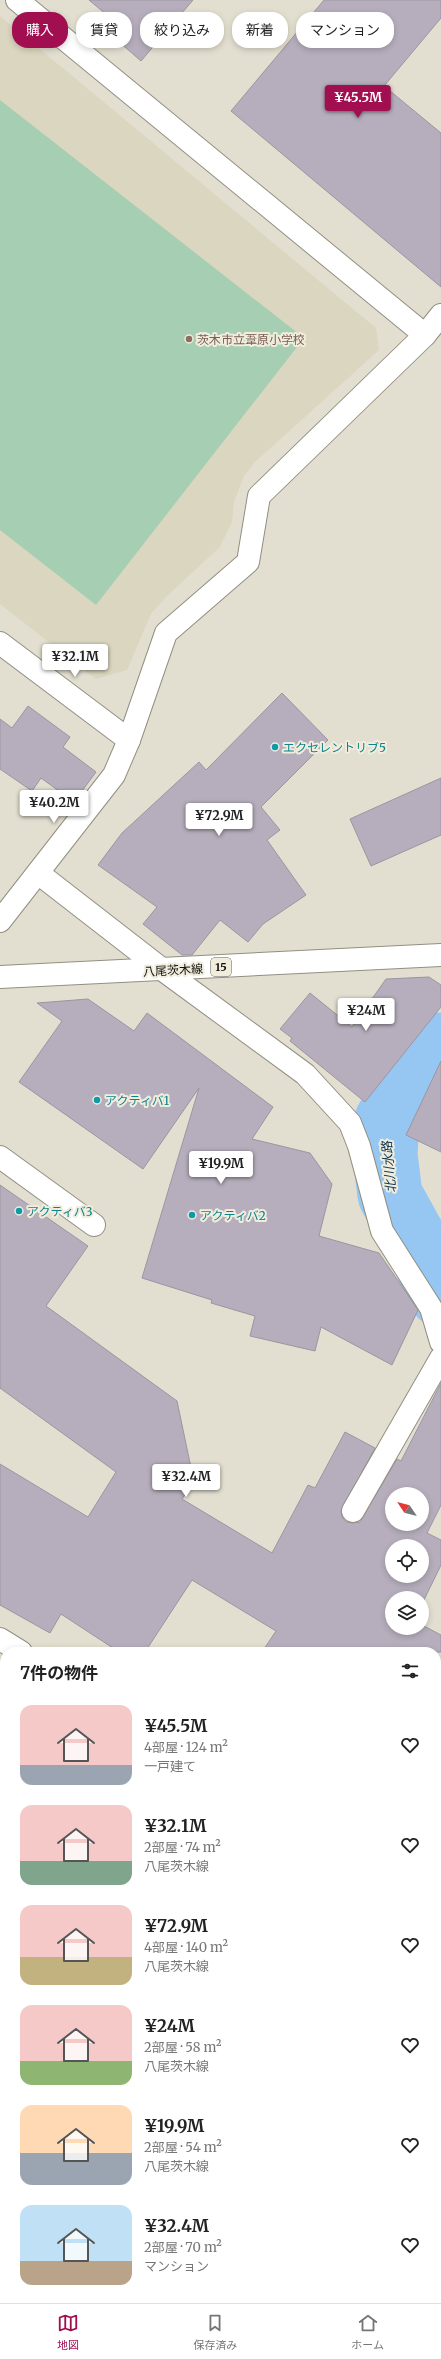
<!DOCTYPE html>
<html lang="ja">
<head>
<meta charset="utf-8">
<style>
  :root { --surface:#fff; --page:#f2f2f2; --text:#222; --muted:#767676; --line:#e0e0e0; --accent:#a20f51 }
  body { margin:0; font-family:Merriweather,"Noto Sans JP",serif; background:var(--page); color:var(--text); height:100vh; display:flex; flex-direction:column; font-size:15px; white-space:nowrap }
  * { box-sizing:border-box; margin:0 }
  p { font-size:13px; color:var(--muted) }
  .icon { flex:none; width:22px; height:22px; fill:none; stroke:currentColor; stroke-width:2; stroke-linecap:round; stroke-linejoin:round }
  .map { position:relative; flex:1; overflow:hidden }
  .side { position:absolute; left:0px; top:1647px; width:441px; height:656px; display:flex; flex-direction:column; background:var(--surface); border-radius:16px 16px 0 0; box-shadow:0 2px 6px #0003 }
  .side>* { flex:none }
  .hud { position:absolute; left:12px; top:12px; width:417px; height:36px; display:flex; gap:8px }
  .needle { width:26px; rotate:305deg }
  .fabs { position:absolute; left:385px; top:1487px; display:grid; gap:8px }
  .fabs a { display:grid; place-items:center; width:44px; height:44px; border-radius:50%; background:var(--surface); box-shadow:0 2px 6px #0003; font-size:20px }
  .price { position:absolute; translate:-50% -34px; padding:0 9px; border-radius:4px; background:#fff; color:#222; font-size:13px; line-height:26px; filter:drop-shadow(0 1px 2px #0008) }
  .price::after { content:''; position:absolute; left:50%; top:24px; width:12px; height:9px; margin-left:-6px; background:inherit; clip-path:polygon(0 0,100% 0,50% 100%) }
  .price.active { background:var(--accent); color:#fff }
  ul { padding:0; list-style:none }
  li { display:flex; align-items:center; gap:12px; height:100px; padding:0 20px }
  li span { display:grid; place-items:center; flex:none; width:112px; height:80px; border-radius:12px; color:#555 }
  li>.icon { margin-inline-start:auto }
  span .icon { width:48px; height:48px; fill:#fffc; stroke-width:1 }
  li b { font-size:17px }
  h2 { display:flex; justify-content:space-between; align-items:center; height:48px; padding:0 20px; font-size:17px }
  .tag { padding:0 14px; border-radius:16px; background:var(--surface); box-shadow:0 2px 6px #0003; font-size:14px; line-height:36px }
  .tag.active { background:var(--accent); color:#fff }
  .dock { display:flex; justify-content:space-around; align-items:center; height:56px; border-top:1px solid var(--line); background:var(--surface); font-size:11px; color:var(--muted) }
  .dock a { display:grid; justify-items:center; gap:2px }
  .dock .active { color:var(--accent) }
  .map>svg:first-child { display:block }
  .built { fill:#dbd6bf }
  .green { fill:#a6ceb3 }
  .lines { fill:none; stroke-linecap:round; stroke-linejoin:round }
  .river { stroke:#96c6f2; stroke-width:65 }
  .building { fill:#b6aebc; stroke:#9c95a2; fill-rule:evenodd }
  .lane-casing { stroke:#928f81; stroke-width:24 }
  .street-casing { stroke:#928f81; stroke-width:24 }
  .secondary-casing { stroke:#928f81; stroke-width:24 }
  .primary-casing { stroke:#928f81; stroke-width:24 }
  .lane { stroke:#fff; stroke-width:22 }
  .street { stroke:#fff; stroke-width:22 }
  .secondary { stroke:#fff; stroke-width:22 }
  .primary { stroke:#fff; stroke-width:22 }
  .education-dot { fill:#8d6e63; stroke:#f0eddd; stroke-width:1.5 }
  .culture-dot { fill:#0f9aa8; stroke:#f0eddd; stroke-width:1.5 }
  .labels { text-anchor:middle; dominant-baseline:central; stroke-width:4; stroke-linejoin:round; paint-order:stroke }
  .shield { fill:#f0eddd; stroke:#54524a; stroke-width:1 }
  .shield-label { font-size:11px; font-weight:bold; fill:#11100b }
  .education-label { font-size:12px; fill:#785e54; stroke:#f0eddd; text-anchor:start }
  .culture-label { font-size:12px; fill:#0d838f; stroke:#f0eddd; text-anchor:start }
  .street-label { font-size:12px; fill:#11100b; stroke:#f0eddd }
  .water-label { font-size:13px; font-style:italic; fill:#113652; stroke:#f0eddd }
</style>
</head>
<body>
<div class="map">
<svg width="441" height="2303" viewBox="0 0 441 2303">
  <rect width="100%" height="100%" fill="#e3dfd0"/>
  <path class="built" d="M0 16 376 328 379 350 254 463 244 476 234 502 232 522 220 547 167 596 151 614 127 670 96 679 0 604Z"/>
  <path class="green" d="M0 100 304 338 96 605 0 530Z"/>
  <g class="lines">
    <g class="river">
      <path d="M441 1045 410 1084 387 1120 385 1155 390 1195 420 1249 441 1295"/>
      <path d="M436 2277 441 2252"/>
    </g>
  </g>
  <g class="building">
    <path d="M89 0H193L141 61 118 41 126 31Z"/>
    <path d="M324 0H441V18L384 86 441 133V287L231 111Z"/>
    <path d="M282 693 328 740 261 807 280 830 267 840 306 895 263 924 248 942 220 920 192 955H182L143 924 157 907 98 865 122 833 199 762 206 770Z"/>
    <path d="M28 706 70 737 63 747 96 772 74 802 41 778 32 791 0 769V719L12 728Z"/>
    <path d="M441 778V835L371 866 350 819Z"/>
    <path d="M429 977 441 985V1007L365 1102 290 1041 292 1038 280 1029 310 993 352 1027 386 979Z"/>
    <path d="M88 999 134 1031 147 1013 273 1107 252 1139 310 1153 332 1184 319 1236 379 1253 418 1310 392 1365 321 1327 315 1351 250 1336 255 1316 211 1303 212 1300 142 1278 199 1088 143 1169 19 1082 62 1021 37 1003Z"/>
    <path d="M441 1061V1152L406 1135Z"/>
    <path d="M0 1185 88 1246 46 1306 177 1401 194 1482 182 1499 272 1553 308 1485 315 1488 345 1432 375 1448 341 1511 342 1517 346 1522 353 1523 360 1522 397 1459 401 1461 441 1383V1505L427 1533 441 1540V1565L422 1604V1598H392V1628H422V1625L441 1635V1652H262L276 1631 192 1580 145 1652H119L61 1614 50 1633 0 1605V1464L88 1517 116 1472 0 1388ZM392 1494H422V1524H392ZM392 1546H422V1576H392Z"/>
  </g>
  <g class="lines">
    <defs>
      <g id="lane">
        <path d="M0 1157 94 1225"/>
        <path d="M0 2040 5 2033"/>
      </g>
      <g id="street">
        <path d="M425 335 441 315"/>
        <path d="M0 643 129 740"/>
        <path d="M38 873 163 970 305 1074 350 1123 359 1146 382 1231 431 1308 441 1342"/>
        <path d="M0 921 114 775 129 740 166 633 248 562 259 496 425 335 17 0"/>
        <path d="M353 1511 441 1358"/>
        <path d="M0 1832 5 1825"/>
        <path d="M436 1965 441 1960"/>
        <path d="M0 2060 5 2064"/>
        <path d="M0 2128 5 2122"/>
        <path d="M175 2303 178 2298"/>
      </g>
      <g id="secondary">
        <path d="M0 1639 21 1652"/>
        <path d="M436 1900 441 1905"/>
      </g>
      <path id="primary" d="M0 977 441 955"/>
    </defs>
    <use href="#lane" class="lane-casing"/>
    <use href="#street" class="street-casing"/>
    <use href="#secondary" class="secondary-casing"/>
    <use href="#primary" class="primary-casing"/>
    <use href="#lane" class="lane"/>
    <use href="#street" class="street"/>
    <use href="#secondary" class="secondary"/>
    <use href="#primary" class="primary"/>
  </g>
  <circle class="education-dot" cx="189" cy="339" r="4"/>
  <g class="culture-dot">
    <circle cx="275" cy="747" r="4"/>
    <circle cx="97" cy="1100" r="4"/>
    <circle cx="19" cy="1211" r="4"/>
    <circle cx="192" cy="1215" r="4"/>
  </g>
  <g class="labels">
    <rect class="shield" x="211" y="958" width="20" height="18" rx="3"/>
    <g class="shield-label">
      <text x="221" y="967">15</text>
    </g>
    <g class="education-label">
      <text x="197" y="339">茨木市立葦原小学校</text>
    </g>
    <g class="culture-label">
      <text x="283" y="747">エクセレントリブ5</text>
      <text x="105" y="1100">アクティバ1</text>
      <text x="27" y="1211">アクティバ3</text>
      <text x="200" y="1215">アクティバ2</text>
    </g>
    <g class="street-label">
      <text transform="translate(173 970) rotate(-3)">八尾茨木線</text>
    </g>
    <g class="water-label">
      <text transform="translate(389 1167) rotate(-95)">北川水路</text>
    </g>
  </g>
</svg>
<div class="fabs">
<a><svg class="needle" viewBox="-14 -14 28 28"><path d="M0-13l5 13h-10z" fill="#e53935"/><path d="M0 13l5-13h-10z" fill="#767676"/></svg></a>
<a><svg class="icon" aria-label="locate" viewBox="0 0 24 24"><circle cx="12" cy="12" r="6"/><path d="M12 2v4M12 18v4M2 12h4M18 12h4"/></svg></a>
<a><svg class="icon" aria-label="layers" viewBox="0 0 24 24"><path d="M12 4l9 5-9 5-9-5zM3 14l9 5 9-5"/></svg></a>
</div>
<b class="price active" style="left:358px;top:119px">¥45.5M</b>
<b class="price" style="left:75px;top:678px">¥32.1M</b>
<b class="price" style="left:54px;top:824px">¥40.2M</b>
<b class="price" style="left:219px;top:837px">¥72.9M</b>
<b class="price" style="left:366px;top:1032px">¥24M</b>
<b class="price" style="left:221px;top:1185px">¥19.9M</b>
<b class="price" style="left:186px;top:1498px">¥32.4M</b>
<div class="hud">
<a class="tag active">購入</a>
<a class="tag">賃貸</a>
<a class="tag">絞り込み</a>
<a class="tag">新着</a>
<a class="tag">マンション</a>
</div>
<section class="side">
<h2>7件の物件<svg class="icon" aria-label="filters" viewBox="0 0 24 24"><path d="M4 7h16M4 17h16"/><circle cx="9" cy="7" r="2"/><circle cx="15" cy="17" r="2"/></svg></h2>
<ul>
<li><span style="background:linear-gradient(#f6c9c9 75%,#9aa5b1 0)"><svg class="icon" aria-label="home" viewBox="0 0 24 24"><path d="M3 11l9-7 9 7M6 9v11h12V9"/></svg></span><div><b>¥45.5M</b><p>4部屋 · 124 m²</p><p>一戸建て</p></div><svg class="icon" aria-label="heart" viewBox="0 0 24 24"><path d="M12 20l-8-8c-3-5 5-10 8-4 3-6 11-1 8 4z"/></svg></li>
<li><span style="background:linear-gradient(#f6c9c9 70%,#7fa58c 0)"><svg class="icon" aria-label="home" viewBox="0 0 24 24"><path d="M3 11l9-7 9 7M6 9v11h12V9"/></svg></span><div><b>¥32.1M</b><p>2部屋 · 74 m²</p><p>八尾茨木線</p></div><svg class="icon" aria-label="heart" viewBox="0 0 24 24"><path d="M12 20l-8-8c-3-5 5-10 8-4 3-6 11-1 8 4z"/></svg></li>
<li><span style="background:linear-gradient(#f6c9c9 65%,#c2b280 0)"><svg class="icon" aria-label="home" viewBox="0 0 24 24"><path d="M3 11l9-7 9 7M6 9v11h12V9"/></svg></span><div><b>¥72.9M</b><p>4部屋 · 140 m²</p><p>八尾茨木線</p></div><svg class="icon" aria-label="heart" viewBox="0 0 24 24"><path d="M12 20l-8-8c-3-5 5-10 8-4 3-6 11-1 8 4z"/></svg></li>
<li><span style="background:linear-gradient(#f6c9c9 70%,#8fb573 0)"><svg class="icon" aria-label="home" viewBox="0 0 24 24"><path d="M3 11l9-7 9 7M6 9v11h12V9"/></svg></span><div><b>¥24M</b><p>2部屋 · 58 m²</p><p>八尾茨木線</p></div><svg class="icon" aria-label="heart" viewBox="0 0 24 24"><path d="M12 20l-8-8c-3-5 5-10 8-4 3-6 11-1 8 4z"/></svg></li>
<li><span style="background:linear-gradient(#ffd9b3 60%,#9aa5b1 0)"><svg class="icon" aria-label="home" viewBox="0 0 24 24"><path d="M3 11l9-7 9 7M6 9v11h12V9"/></svg></span><div><b>¥19.9M</b><p>2部屋 · 54 m²</p><p>八尾茨木線</p></div><svg class="icon" aria-label="heart" viewBox="0 0 24 24"><path d="M12 20l-8-8c-3-5 5-10 8-4 3-6 11-1 8 4z"/></svg></li>
<li><span style="background:linear-gradient(#bfe0f5 70%,#b9a48a 0)"><svg class="icon" aria-label="home" viewBox="0 0 24 24"><path d="M3 11l9-7 9 7M6 9v11h12V9"/></svg></span><div><b>¥32.4M</b><p>2部屋 · 70 m²</p><p>マンション</p></div><svg class="icon" aria-label="heart" viewBox="0 0 24 24"><path d="M12 20l-8-8c-3-5 5-10 8-4 3-6 11-1 8 4z"/></svg></li>
</ul>
</section>
</div>
<nav class="dock">
<a class="active"><svg class="icon" aria-label="map" viewBox="0 0 24 24"><path d="M3 6l6-2 6 2 6-2v14l-6 2-6-2-6 2zM9 4v14M15 6v14"/></svg>地図</a>
<a><svg class="icon" aria-label="saved" viewBox="0 0 24 24"><path d="M7 4h10v16l-5-4-5 4z"/></svg>保存済み</a>
<a><svg class="icon" aria-label="home" viewBox="0 0 24 24"><path d="M3 11l9-7 9 7M6 9v11h12V9"/></svg>ホーム</a>
</nav>
</body>
</html>
